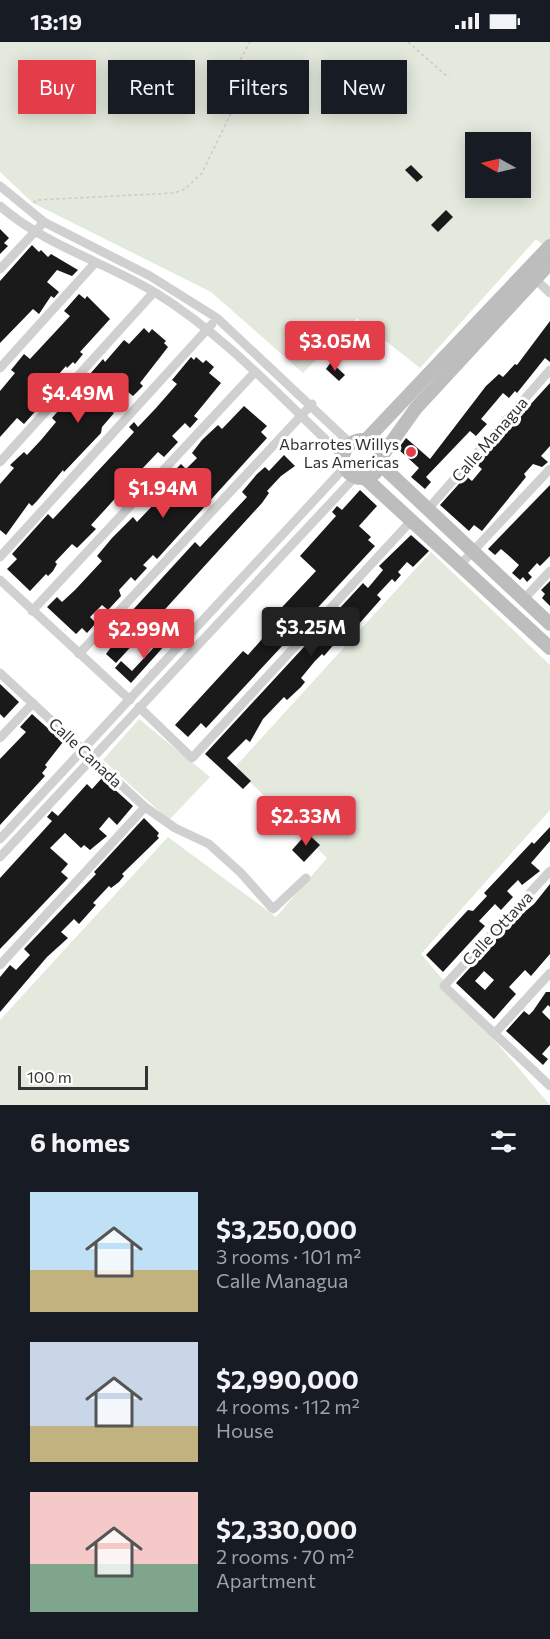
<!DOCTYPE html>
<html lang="en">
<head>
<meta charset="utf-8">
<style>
  :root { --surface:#171b24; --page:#242831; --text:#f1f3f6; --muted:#9ea1a6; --accent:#e23d49 }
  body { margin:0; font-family:Commissioner,sans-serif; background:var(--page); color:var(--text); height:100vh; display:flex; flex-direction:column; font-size:22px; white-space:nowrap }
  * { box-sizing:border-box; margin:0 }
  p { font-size:20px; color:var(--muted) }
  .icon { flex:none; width:33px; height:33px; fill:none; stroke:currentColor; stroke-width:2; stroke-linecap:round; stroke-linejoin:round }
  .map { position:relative; height:1063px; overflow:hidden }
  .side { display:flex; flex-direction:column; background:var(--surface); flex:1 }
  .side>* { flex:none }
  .top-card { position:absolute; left:18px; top:18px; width:514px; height:54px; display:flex; gap:12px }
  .needle { width:39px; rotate:278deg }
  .fabs { position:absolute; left:465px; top:90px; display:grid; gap:12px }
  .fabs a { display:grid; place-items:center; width:66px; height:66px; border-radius:0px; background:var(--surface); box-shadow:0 3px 15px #0003; font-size:30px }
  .scale { position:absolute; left:18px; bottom:15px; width:130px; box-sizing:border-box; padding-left:6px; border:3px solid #333; border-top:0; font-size:16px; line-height:21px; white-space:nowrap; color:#333; -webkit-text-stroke:4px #fff; paint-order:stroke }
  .price { position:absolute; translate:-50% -51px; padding:0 14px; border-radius:6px; background:var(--accent); color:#fff; font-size:20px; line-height:39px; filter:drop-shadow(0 2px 3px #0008) }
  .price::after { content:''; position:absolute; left:50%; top:36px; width:18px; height:14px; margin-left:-9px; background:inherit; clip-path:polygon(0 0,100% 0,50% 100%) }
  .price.current { background:#222; color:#fff }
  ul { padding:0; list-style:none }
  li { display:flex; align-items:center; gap:18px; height:150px; padding:0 30px }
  li span { display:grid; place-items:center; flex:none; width:168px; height:120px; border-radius:0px; color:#555 }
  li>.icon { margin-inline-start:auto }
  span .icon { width:72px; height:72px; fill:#fffc; stroke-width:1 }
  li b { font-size:26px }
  h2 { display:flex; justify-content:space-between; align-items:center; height:72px; padding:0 30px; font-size:26px }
  .tag { padding:0 21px; border-radius:0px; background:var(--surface); box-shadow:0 3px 15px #0003; font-size:21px; line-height:54px }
  .tag.current { background:var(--accent); color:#fff }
  .status { display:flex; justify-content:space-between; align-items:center; height:42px; padding:0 30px; background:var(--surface); direction:ltr }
  .status svg { height:16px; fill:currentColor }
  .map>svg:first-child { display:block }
  .green { fill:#e3e9dc; fill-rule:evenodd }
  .building { fill:#1a1a1a; fill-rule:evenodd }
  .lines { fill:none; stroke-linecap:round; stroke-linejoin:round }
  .path { stroke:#cacaca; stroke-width:1.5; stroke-dasharray:3 3; stroke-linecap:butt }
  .street { stroke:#d0d0d0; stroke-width:9 }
  .secondary { stroke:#bdbdbd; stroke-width:14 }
  .poi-dot { fill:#e23d49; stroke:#fff; stroke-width:2 }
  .labels { text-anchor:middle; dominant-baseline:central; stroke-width:6; stroke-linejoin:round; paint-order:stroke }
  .street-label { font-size:16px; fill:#333; stroke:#fff }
  .poi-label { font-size:16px; fill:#333; stroke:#fff; text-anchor:end }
</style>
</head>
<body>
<div class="status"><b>13:19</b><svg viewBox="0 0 49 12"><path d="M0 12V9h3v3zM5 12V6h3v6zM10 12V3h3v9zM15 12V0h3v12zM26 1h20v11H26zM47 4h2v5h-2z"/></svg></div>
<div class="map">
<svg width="550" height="1063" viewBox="0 0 550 1063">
  <rect width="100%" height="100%" fill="#fff"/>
  <g class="green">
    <path d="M0 0H550V209L536 197 420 326 357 276 303 331 211 250 33 161 0 130ZM476 100H520V146H476Z"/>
    <path d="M431 510 550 623V768L421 912 550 1063H0V978L168 795 276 875 327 816 235 725Z"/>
    <path d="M139 677 210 735 169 778 103 718Z"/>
  </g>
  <g class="building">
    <path d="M411 123 423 135 417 140 405 128Z"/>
    <path d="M446 168 453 175 438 190 431 183Z"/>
    <path d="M0 187 9 196 4 201 8 204 0 212Z"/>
    <path d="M32 203 39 210 41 208 48 215 51 212 78 228 72 234 57 228 47 240 59 250 54 256 51 254 39 272 33 267 0 301V239Z"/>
    <path d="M79 252 85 257 87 254 110 277 80 310 83 312 75 322 73 320 67 326 66 324 43 350 48 355 24 382 17 376 0 395V349L15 331 11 328 24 312 30 317 70 274 64 269Z"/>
    <path d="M550 279V320L545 316 517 351 515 349 509 356 503 351 481 377 487 382 476 394 470 389 426 435 431 440 425 447 411 435 419 426 398 407 406 396 430 417 486 344 499 332 503 335 515 322 517 323Z"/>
    <path d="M144 286 149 291 152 287 166 299 164 301 168 305 140 341 143 344 133 354 128 350 111 369 114 371 102 385 101 391 64 430 63 428 37 459 32 464 29 461 6 493 0 488V442L14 426 10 423 24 410 27 413 41 398 56 380 52 376 103 317 105 320 124 298 129 302Z"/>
    <path d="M191 315 194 318 196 315 203 321 206 318 214 325 209 331 221 341 194 374 198 377 190 386 185 381 172 394 178 400 164 415 158 410 141 428 145 432 140 437 137 434 131 439 91 483 96 487 77 506 72 502 55 520 57 522 53 529 48 534 46 532 30 549 7 527 17 517 12 512 48 472 53 477 123 402 134 390 129 385 134 380 138 385 156 366 177 342 172 338Z"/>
    <path d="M331 320 345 333 339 339 326 327Z"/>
    <path d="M550 341V404L541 414 548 420 542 425 533 422 524 432 526 435 482 489 474 483 469 489 440 463 466 434 472 439 482 427 476 422Z"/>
    <path d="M244 364 267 384 261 390 267 396 157 517 153 513 143 523 147 526 135 539 131 535 119 548 121 554 108 568 102 563 90 575 96 581 87 591 82 586 76 592 47 565 57 555 62 560 75 548 102 519 97 514 112 496 133 475 137 480 176 439 170 434 176 427 181 422 186 427 197 416 192 411 202 398 218 383 222 387Z"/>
    <path d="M284 413 295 424 281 434 267 449 269 451 262 461 116 621 106 612 114 601 108 595 195 500 200 505 247 455 242 450 257 432 265 425 269 429Z"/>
    <path d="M550 443V514L540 524 537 521 528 531 532 535 527 540 523 535 520 538 512 531 519 523 508 513 501 507 495 513 488 507Z"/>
    <path d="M360 448 377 464 359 484 371 495 368 498 375 504 206 686 201 681 188 695 175 683 243 609 248 613 269 589 265 586 270 578 316 529 300 514 336 474 332 470 337 464 342 468Z"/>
    <path d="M411 493 429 509 413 525 407 520 398 530 401 533 395 540 392 537 377 553 381 557 358 583 339 603 336 600 324 614 322 612 315 619 301 636 305 640 301 645 287 658 284 655 263 677 250 700 246 697 227 716 251 739 243 747 205 712 363 541 368 546 383 528 379 524Z"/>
    <path d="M550 539V564L542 556 545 552 541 548Z"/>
    <path d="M170 588 175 592 131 641 115 626 121 619 132 629Z"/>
    <path d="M0 642 19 660 4 676 0 672Z"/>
    <path d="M32 672 63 700 45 723 47 725 42 731 45 734 0 783V717L26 690 20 685Z"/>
    <path d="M102 736 133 764 117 783 109 775 99 787 107 794 90 808 84 803 81 806 65 791 50 806 68 822 61 830 68 836 0 907V836L52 779 47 775 52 769 58 774 87 742 92 747Z"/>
    <path d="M144 776 159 791 157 794 159 796 122 832 124 834 119 840 111 846 109 844 93 861 96 863 79 882 74 877 61 890 68 896 47 915 0 970V935L10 923 16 928 30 913 24 907 96 832 94 830Z"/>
    <path d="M550 785V799L531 821 540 829 522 843 518 838 507 849 513 855 501 868 495 862 479 879 485 884 443 930 426 913 468 868 473 869 487 854 484 851 532 800 534 802Z"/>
    <path d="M307 791 320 803 304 820 292 808Z"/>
    <path d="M550 842V912L531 934 525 928 509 945 516 952 494 977 456 941 511 881 534 862ZM484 929 494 938 485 948 475 939Z"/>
    <path d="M546 950H550V965L548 963 542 970 550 978V1003L542 1012 548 1017 543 1023 506 989 524 969 529 973 533 969Z"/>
  </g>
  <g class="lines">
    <g class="path">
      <path d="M408 0 449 36"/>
      <path d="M34 161 36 158 174 151 185 147 202 131 231 71 236 56 232 33 250 0"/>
    </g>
    <g class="street">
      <path d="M0 144 44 180 150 234 217 276 350 401"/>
      <path d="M0 164C46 204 105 220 156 251 227 295 282 357 343 414"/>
      <path d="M0 227 44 180"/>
      <path d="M532 234 550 251"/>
      <path d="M0 326 95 221"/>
      <path d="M0 420 154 250"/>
      <path d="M428 467 550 328"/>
      <path d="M0 515 212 282"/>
      <path d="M460 523 550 427"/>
      <path d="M0 538 130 658"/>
      <path d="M524 557 550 529"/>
      <path d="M32 569 255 330"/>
      <path d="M79 612 312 362"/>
      <path d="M0 631 145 765 175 786 209 802 241 831 273 867 306 836"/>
      <path d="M139 665 192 716 412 478"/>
      <path d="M0 696 33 661"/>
      <path d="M0 797 345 425"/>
      <path d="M0 815 355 435"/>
      <path d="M550 829 444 944 550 1044"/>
      <path d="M0 923 145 765"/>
      <path d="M495 991 550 931"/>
    </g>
    <g class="secondary">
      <path d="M366 398 550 204"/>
      <circle cx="362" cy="417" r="19"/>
      <path d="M381 415 416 366 550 221"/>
      <path d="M380 422 550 582"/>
      <path d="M365 436 550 606"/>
    </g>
  </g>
  <circle class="poi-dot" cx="411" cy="410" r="6"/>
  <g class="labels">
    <g class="street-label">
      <text transform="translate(489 397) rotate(-49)">Calle Managua</text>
      <text transform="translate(86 710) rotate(43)">Calle Canada</text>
      <text transform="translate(497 886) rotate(-47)">Calle Ottawa</text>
    </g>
    <g class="poi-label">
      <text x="399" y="401">Abarrotes Willys<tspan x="399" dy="18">Las Americas</tspan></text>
    </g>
  </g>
</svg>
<div class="fabs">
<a><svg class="needle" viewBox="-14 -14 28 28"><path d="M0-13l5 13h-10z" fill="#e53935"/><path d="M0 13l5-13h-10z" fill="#9ea1a6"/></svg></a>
</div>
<div class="scale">100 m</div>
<b class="price" style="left:335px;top:330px">$3.05M</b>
<b class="price" style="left:78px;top:382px">$4.49M</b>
<b class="price" style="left:163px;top:477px">$1.94M</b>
<b class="price current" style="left:311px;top:616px">$3.25M</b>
<b class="price" style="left:144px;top:618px">$2.99M</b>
<b class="price" style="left:306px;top:805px">$2.33M</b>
<div class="top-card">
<a class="tag current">Buy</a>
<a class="tag">Rent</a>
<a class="tag">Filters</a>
<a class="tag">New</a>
</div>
</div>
<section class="side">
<h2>6 homes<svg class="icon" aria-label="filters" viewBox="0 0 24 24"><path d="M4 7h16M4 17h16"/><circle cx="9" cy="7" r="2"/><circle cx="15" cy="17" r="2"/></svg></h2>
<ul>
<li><span style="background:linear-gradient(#bfe0f5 65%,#c2b280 0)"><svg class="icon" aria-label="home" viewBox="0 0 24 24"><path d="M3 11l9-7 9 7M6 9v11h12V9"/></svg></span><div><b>$3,250,000</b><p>3 rooms · 101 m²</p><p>Calle Managua</p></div></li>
<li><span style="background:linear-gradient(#c9d6e8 70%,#c2b280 0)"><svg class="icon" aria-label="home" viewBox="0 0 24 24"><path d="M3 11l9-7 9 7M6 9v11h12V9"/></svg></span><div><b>$2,990,000</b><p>4 rooms · 112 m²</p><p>House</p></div></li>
<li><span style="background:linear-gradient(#f6c9c9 60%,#7fa58c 0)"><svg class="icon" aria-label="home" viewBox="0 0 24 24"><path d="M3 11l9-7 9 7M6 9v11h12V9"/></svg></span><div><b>$2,330,000</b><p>2 rooms · 70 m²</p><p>Apartment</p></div></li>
</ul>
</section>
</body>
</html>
